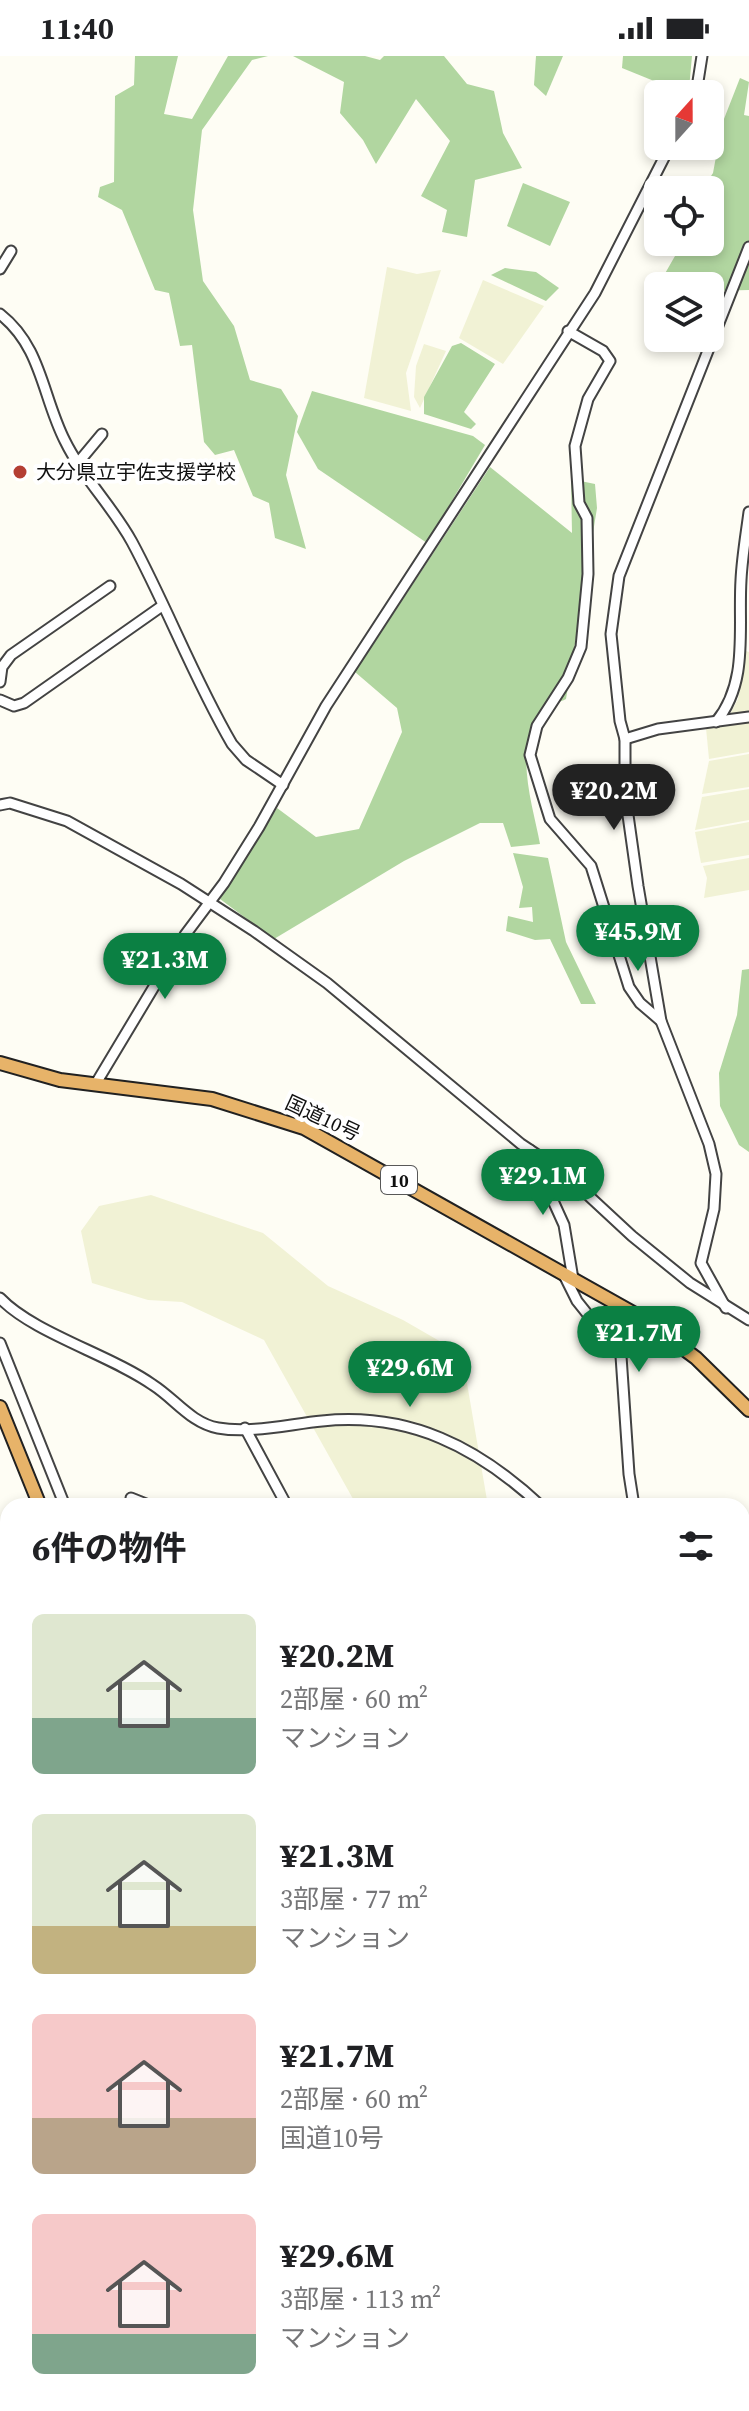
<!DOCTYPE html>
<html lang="ja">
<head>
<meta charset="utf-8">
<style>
  :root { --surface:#fff; --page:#f6f6f6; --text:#202124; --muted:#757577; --accent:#0b8043 }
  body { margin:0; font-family:"Source Serif 4","Noto Sans JP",serif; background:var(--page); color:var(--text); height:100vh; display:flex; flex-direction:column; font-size:30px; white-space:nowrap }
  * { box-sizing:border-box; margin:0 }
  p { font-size:26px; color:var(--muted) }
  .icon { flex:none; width:44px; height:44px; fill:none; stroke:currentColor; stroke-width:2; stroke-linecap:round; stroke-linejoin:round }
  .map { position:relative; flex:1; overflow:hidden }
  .drawer { position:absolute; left:0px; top:1442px; width:750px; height:914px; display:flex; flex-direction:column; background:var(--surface); border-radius:24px 24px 0 0; box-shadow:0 4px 12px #0003 }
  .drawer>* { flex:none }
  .needle { width:52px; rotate:21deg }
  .tools { position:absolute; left:644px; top:24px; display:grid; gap:16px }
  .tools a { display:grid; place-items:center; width:80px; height:80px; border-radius:12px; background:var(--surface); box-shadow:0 4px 12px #0003; font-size:40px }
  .price { position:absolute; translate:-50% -68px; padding:0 18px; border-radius:28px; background:var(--accent); color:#fff; font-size:26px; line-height:52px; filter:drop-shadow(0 2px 4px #0008) }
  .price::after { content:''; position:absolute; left:50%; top:48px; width:24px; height:18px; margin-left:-12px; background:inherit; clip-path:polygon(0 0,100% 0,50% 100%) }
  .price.current { background:#222; color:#fff }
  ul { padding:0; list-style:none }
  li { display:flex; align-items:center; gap:24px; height:200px; padding:0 32px }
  li span { display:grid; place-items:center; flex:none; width:224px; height:160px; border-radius:12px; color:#555 }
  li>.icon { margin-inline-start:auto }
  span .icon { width:96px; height:96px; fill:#fffc; stroke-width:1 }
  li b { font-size:34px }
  h2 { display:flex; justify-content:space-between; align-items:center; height:96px; padding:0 32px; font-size:34px }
  .status { display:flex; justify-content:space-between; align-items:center; height:56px; padding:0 40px; background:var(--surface); direction:ltr }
  .status svg { height:22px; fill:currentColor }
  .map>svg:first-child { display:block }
  .farmland { fill:#f1f2d5 }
  .forest { fill:#b1d6a0 }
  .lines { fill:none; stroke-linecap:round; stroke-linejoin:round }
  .stream { stroke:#4a82c1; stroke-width:2 }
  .minor-casing { stroke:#434343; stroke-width:13 }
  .highway-casing { stroke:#212121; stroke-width:16 }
  .minor { stroke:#fff; stroke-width:9 }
  .highway { stroke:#e7b369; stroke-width:12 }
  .poi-dot { fill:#b43f34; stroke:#fff; stroke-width:3 }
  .labels { text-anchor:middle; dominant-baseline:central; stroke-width:8; stroke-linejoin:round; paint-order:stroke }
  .shield { fill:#fff; stroke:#585858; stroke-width:2 }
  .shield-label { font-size:18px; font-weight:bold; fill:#101010 }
  .poi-label { font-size:20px; fill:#101010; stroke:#fff; text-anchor:start }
  .street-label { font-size:20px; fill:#101010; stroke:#fff }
</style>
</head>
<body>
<div class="status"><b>11:40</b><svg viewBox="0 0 49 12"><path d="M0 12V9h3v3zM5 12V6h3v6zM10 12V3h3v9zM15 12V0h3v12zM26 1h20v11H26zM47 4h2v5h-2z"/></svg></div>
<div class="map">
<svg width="749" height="2355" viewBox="0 0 749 2355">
  <rect width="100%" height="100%" fill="#fefdf4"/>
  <g class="farmland">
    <path d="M387 211 417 218 441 214 406 317 411 355 364 342Z"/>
    <path d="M483 224 544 250 503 308 459 282Z"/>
    <path d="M424 288 446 295 420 352 414 341 416 310Z"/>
    <path d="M746 595 749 596V657L729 660 738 643Z"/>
    <path d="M749 665V696L709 703 706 672Z"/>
    <path d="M749 698V731L702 738 709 705Z"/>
    <path d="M749 733V764L695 774 702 741Z"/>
    <path d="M749 766V799L701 807 695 776Z"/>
    <path d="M749 802V834L704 842 707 822 703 810Z"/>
    <path d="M151 1139 263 1177 328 1230 403 1264 462 1298 488 1450H357L264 1284 182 1246 148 1244 92 1227 81 1175 99 1150Z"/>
  </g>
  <g class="forest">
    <path d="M135 0H178L164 58 192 63 228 0H268L252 4 202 74 193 154 203 225 234 270 250 324 281 333 298 360 286 419 306 493 275 482 269 447 253 440 234 394 215 399 204 386 192 289 180 290 169 237 155 234 122 154 98 141 100 131 114 126 115 40 134 29Z"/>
    <path d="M293 0H365L380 4 384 0H444L467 28 494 35 503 77 522 112 475 124 467 181 442 176 447 154 421 140 450 85 416 43 376 108 363 84 340 57 344 26Z"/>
    <path d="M536 0H563L546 40 534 29Z"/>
    <path d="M623 0H692L689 33 654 25 622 12Z"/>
    <path d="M740 22 749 26 744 59 749 60V234L710 235V230L659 228 683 186H710V134H702L713 117 722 68Z"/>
    <path d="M523 127 570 146 550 190 507 170Z"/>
    <path d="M505 212 536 216 559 232 546 245 491 219Z"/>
    <path d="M461 287 495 308 464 356 476 368 471 373 424 358V341L452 290Z"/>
    <path d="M312 335 473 380 485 389 427 487 318 413 297 376Z"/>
    <path d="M490 411 572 477 571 423 595 428 597 452 566 643C560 646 549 649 544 655 511 687 533 749 540 788L511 791 503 767H480L404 805 274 883 220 843 277 752 316 781 359 773 402 676 397 652 355 616Z"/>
    <path d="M513 797 548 802 566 886 596 948H581L550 883 535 884 506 875 508 860 533 866 532 851 519 852 523 831Z"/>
    <path d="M749 913V1096L739 1089 720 1050 719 1017 737 959 742 914Z"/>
    <path d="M8 2134V2348H44L41 2355H0V2156Z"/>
  </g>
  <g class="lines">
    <g class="stream">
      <path d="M0 1616 8 1645"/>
      <path d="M0 2085 8 2075"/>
    </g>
    <defs>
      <g id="minor">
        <path d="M696 38 702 0"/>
        <path d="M0 213 11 195"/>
        <path d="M0 258C42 291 42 340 65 385 83 422 113 451 132 486 168 553 194 623 232 688L246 704 283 729"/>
        <path d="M568 275 603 295 610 305 588 343 575 390 579 447 587 462 588 518 581 591 568 622 537 670 530 699 550 763 591 810 629 931 640 947 661 965"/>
        <path d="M77 408 102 378"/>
        <path d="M0 626 2 611 11 599 110 530"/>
        <path d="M0 644 14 650 24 647 162 550"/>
        <path d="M716 666C749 626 738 573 741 524 742 502 746 479 749 456"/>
        <path d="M625 683 658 673 749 661"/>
        <path d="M0 749 10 747 67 765 181 828 254 875 327 927 521 1088 563 1116 632 1180 690 1227 749 1264"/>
        <path d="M95 1029 185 879 224 827 259 771 326 650 595 237 670 90"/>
        <path d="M530 1094 564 1169 573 1223"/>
        <path d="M563 1217 577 1245 621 1300 629 1418 634 1450"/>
        <path d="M0 1242C33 1277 111 1299 153 1329 175 1343 191 1367 218 1372 250 1378 290 1368 322 1365 409 1356 478 1391 541 1450"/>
        <path d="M726 1252 701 1207 714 1153 716 1118 709 1088 661 965 638 830 625 738V683L620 665 611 578 619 520 749 191"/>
        <path d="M0 1287 65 1450"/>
        <path d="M245 1372 287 1450"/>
        <path d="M131 1442 151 1450"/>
        <path d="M0 1566 8 1567"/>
        <path d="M0 1591 8 1622"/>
        <path d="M742 1677 749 1689"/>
        <path d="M0 1770 6 1696"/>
        <path d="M742 1801 749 1790"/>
        <path d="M0 1956 8 1958"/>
        <path d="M742 1958 749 1961"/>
        <path d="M742 2074 749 2077"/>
        <path d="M742 2176 749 2179"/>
        <path d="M353 2348 360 2355"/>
        <path d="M467 2348 473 2355"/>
        <path d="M328 2355 332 2348"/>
      </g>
      <g id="highway">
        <path d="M0 1007 60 1024 212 1043 304 1072 642 1262 696 1302 749 1354"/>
        <path d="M0 1351 40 1450"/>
        <path d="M405 2348 412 2355"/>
        <path d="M438 2348 445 2355"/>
      </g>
    </defs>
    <use href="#minor" class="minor-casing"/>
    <use href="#highway" class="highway-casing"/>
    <use href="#minor" class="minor"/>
    <use href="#highway" class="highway"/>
  </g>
  <circle class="poi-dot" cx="20" cy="416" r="8"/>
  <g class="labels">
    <rect class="shield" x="381" y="1110" width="36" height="28" rx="6"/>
    <g class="shield-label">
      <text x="399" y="1124">10</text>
    </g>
    <g class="poi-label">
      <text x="36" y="416">大分県立宇佐支援学校</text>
    </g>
    <g class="street-label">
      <text transform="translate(323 1062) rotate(25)">国道10号</text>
    </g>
  </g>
</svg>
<div class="tools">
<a><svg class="needle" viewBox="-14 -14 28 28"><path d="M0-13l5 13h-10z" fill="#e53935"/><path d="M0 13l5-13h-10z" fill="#757577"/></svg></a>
<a><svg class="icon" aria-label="locate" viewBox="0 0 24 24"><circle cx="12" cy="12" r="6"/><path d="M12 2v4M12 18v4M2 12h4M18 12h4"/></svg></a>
<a><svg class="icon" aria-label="layers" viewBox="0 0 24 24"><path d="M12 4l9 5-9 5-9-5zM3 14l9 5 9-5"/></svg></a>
</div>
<b class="price current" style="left:614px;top:776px">¥20.2M</b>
<b class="price" style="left:638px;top:917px">¥45.9M</b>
<b class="price" style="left:165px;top:945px">¥21.3M</b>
<b class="price" style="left:543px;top:1161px">¥29.1M</b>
<b class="price" style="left:639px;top:1318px">¥21.7M</b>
<b class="price" style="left:410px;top:1353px">¥29.6M</b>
<section class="drawer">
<h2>6件の物件<svg class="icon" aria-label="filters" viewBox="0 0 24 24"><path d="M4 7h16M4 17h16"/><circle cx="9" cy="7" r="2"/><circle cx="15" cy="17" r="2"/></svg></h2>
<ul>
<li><span style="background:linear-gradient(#dfe7d0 65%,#7fa58c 0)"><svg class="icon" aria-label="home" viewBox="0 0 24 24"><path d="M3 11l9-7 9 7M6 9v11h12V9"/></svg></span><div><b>¥20.2M</b><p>2部屋 · 60 m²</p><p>マンション</p></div></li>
<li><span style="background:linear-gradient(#dfe7d0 70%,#c2b280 0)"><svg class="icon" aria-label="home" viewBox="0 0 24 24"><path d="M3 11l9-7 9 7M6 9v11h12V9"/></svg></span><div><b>¥21.3M</b><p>3部屋 · 77 m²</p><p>マンション</p></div></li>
<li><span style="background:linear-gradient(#f6c9c9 65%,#b9a48a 0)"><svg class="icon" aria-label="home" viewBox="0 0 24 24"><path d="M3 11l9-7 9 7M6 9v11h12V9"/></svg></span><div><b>¥21.7M</b><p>2部屋 · 60 m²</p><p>国道10号</p></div></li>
<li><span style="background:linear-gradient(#f6c9c9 75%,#7fa58c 0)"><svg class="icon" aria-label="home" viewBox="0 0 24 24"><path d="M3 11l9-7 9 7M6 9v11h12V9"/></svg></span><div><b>¥29.6M</b><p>3部屋 · 113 m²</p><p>マンション</p></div></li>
</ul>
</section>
</div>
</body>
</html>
